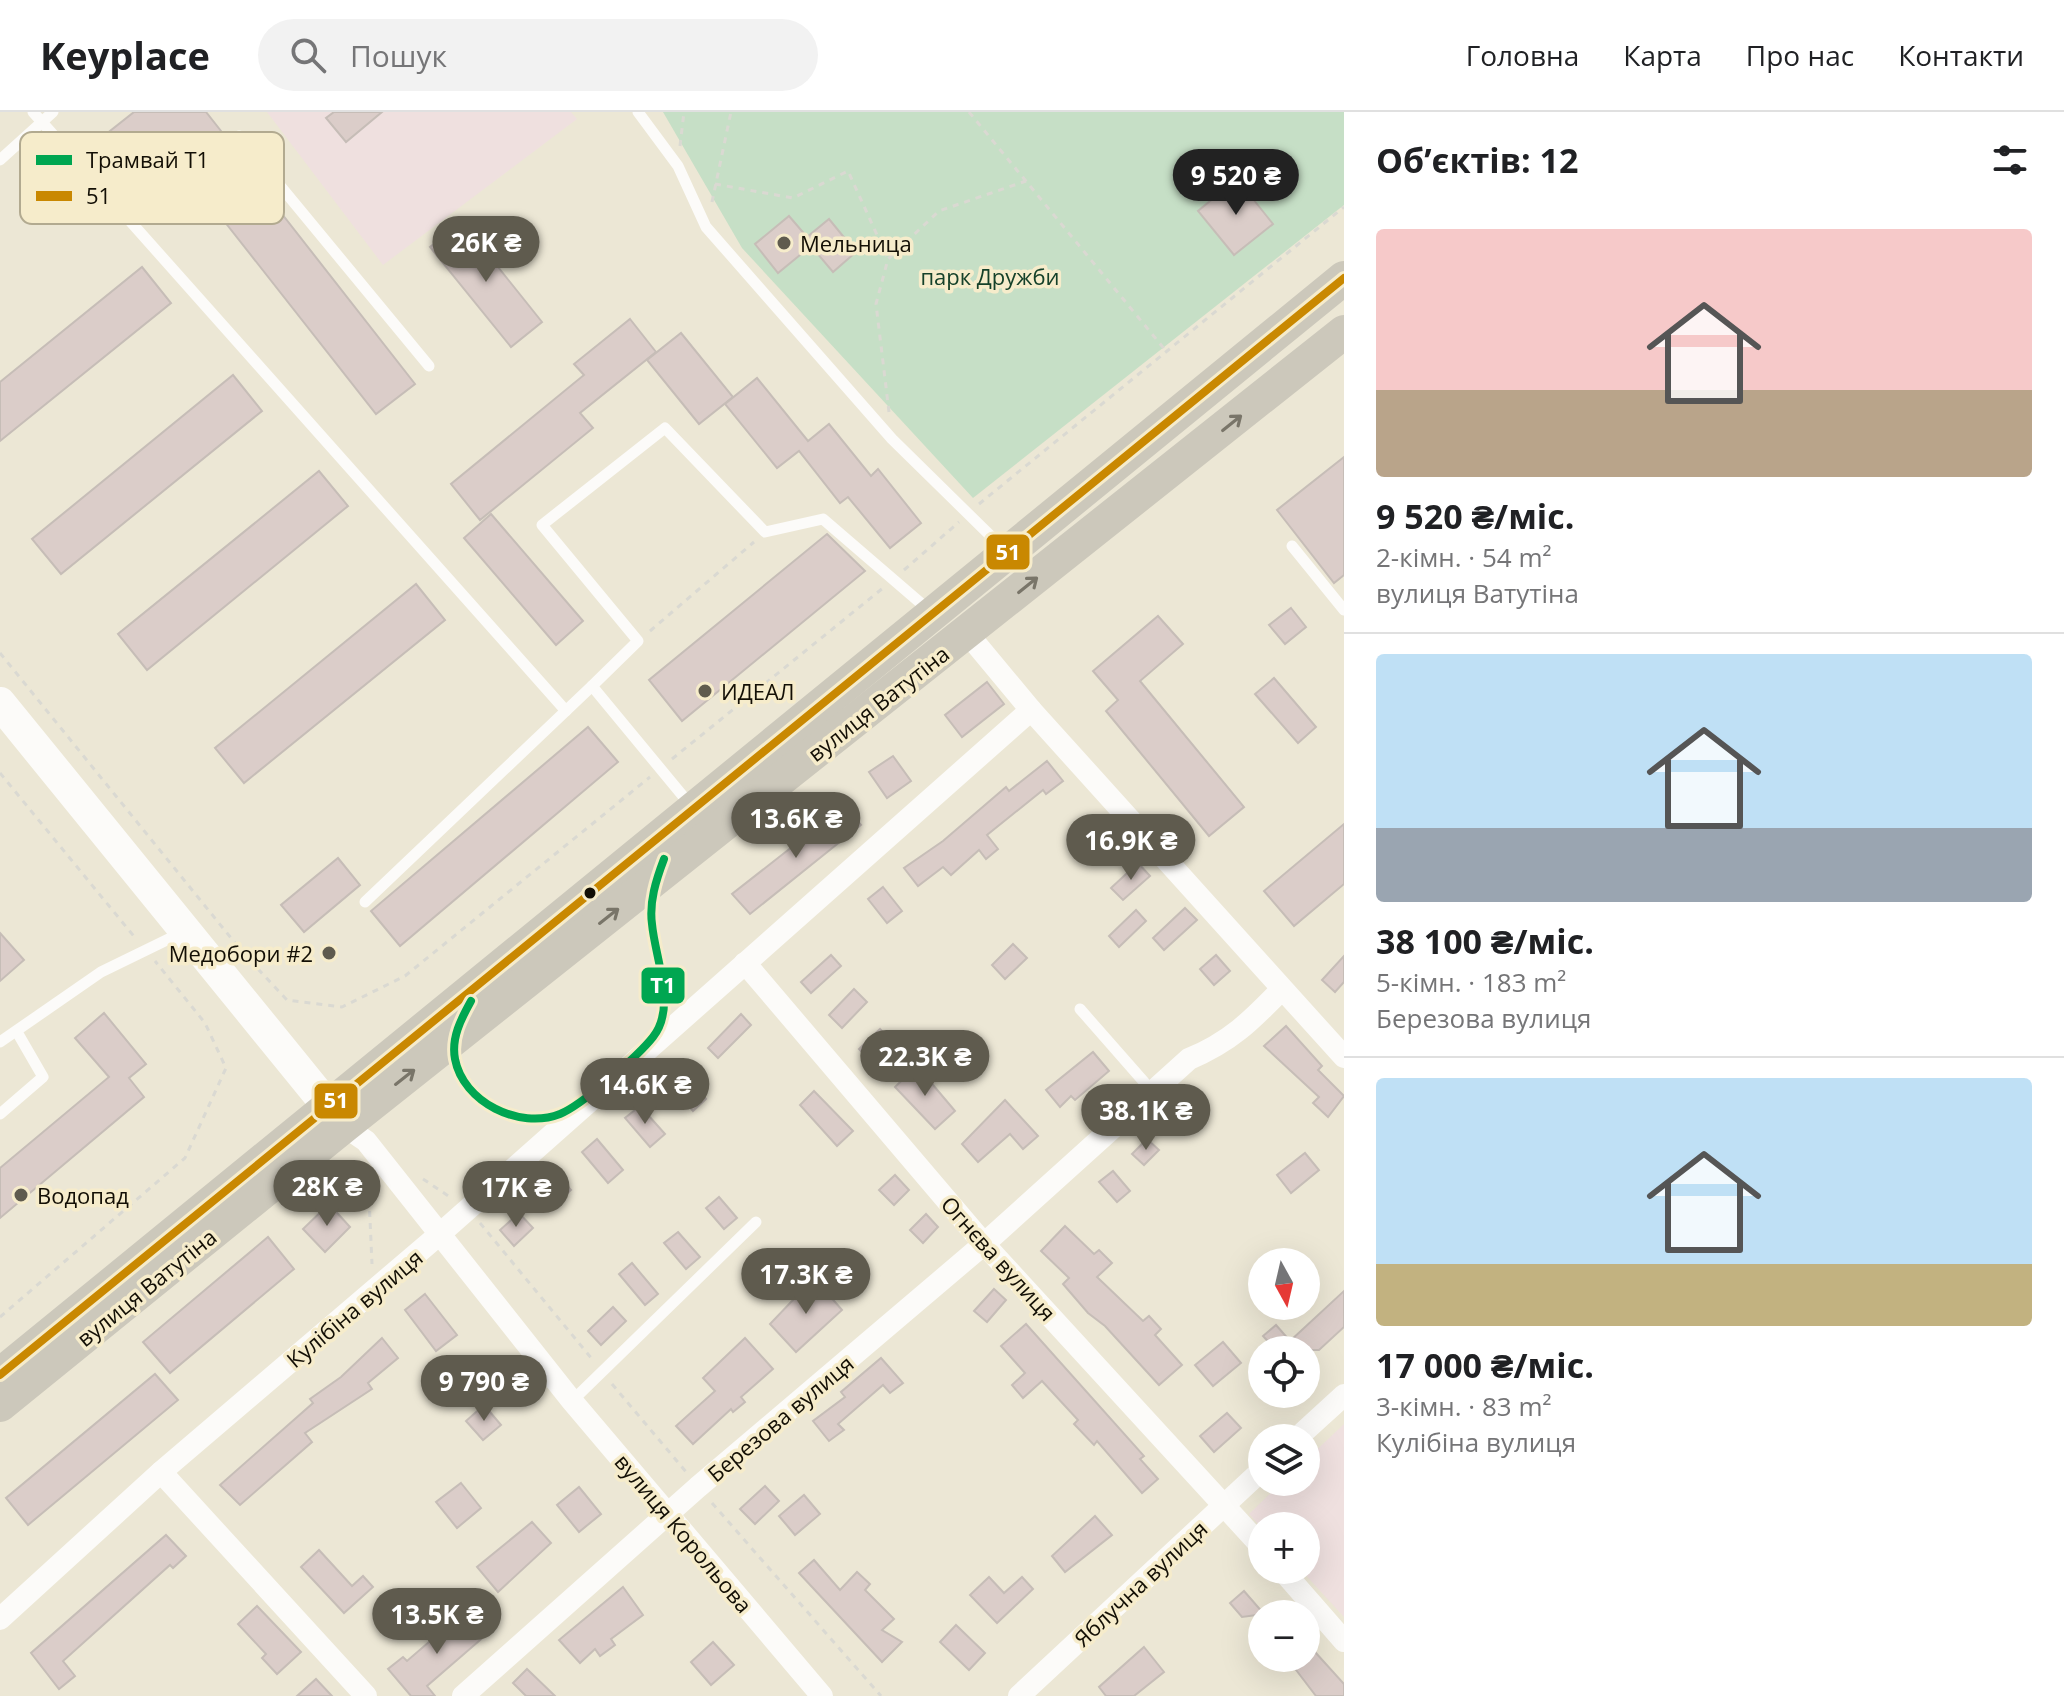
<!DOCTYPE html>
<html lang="uk">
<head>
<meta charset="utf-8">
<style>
  :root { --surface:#fff; --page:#f2f2f2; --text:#202124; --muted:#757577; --line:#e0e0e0; --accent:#5f5b4e }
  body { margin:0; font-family:"Open Sans",sans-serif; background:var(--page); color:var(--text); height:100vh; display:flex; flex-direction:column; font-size:30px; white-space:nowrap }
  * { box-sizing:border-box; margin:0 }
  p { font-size:26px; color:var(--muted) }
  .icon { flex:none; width:44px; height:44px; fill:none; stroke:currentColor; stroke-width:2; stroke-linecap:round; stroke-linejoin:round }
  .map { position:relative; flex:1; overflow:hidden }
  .details { display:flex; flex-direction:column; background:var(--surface); width:720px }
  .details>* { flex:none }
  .needle { width:52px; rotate:172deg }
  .tools { position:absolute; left:1248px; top:1136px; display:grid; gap:16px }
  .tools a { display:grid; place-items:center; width:72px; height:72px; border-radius:50%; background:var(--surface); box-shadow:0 8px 32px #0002; font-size:40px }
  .price { position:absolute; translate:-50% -68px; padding:0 18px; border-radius:28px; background:var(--accent); color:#fff; font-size:26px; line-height:52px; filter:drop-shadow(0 2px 4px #0008) }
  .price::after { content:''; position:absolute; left:50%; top:48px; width:24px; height:18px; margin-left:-12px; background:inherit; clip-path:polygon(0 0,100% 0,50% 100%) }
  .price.current { background:#222; color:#fff }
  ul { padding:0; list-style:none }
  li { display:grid; align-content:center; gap:16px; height:424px; padding:0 32px }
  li+li { border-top:2px solid var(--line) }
  li span { display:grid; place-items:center; height:248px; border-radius:8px; color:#555 }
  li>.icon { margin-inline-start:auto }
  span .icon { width:144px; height:144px; fill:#fffc; stroke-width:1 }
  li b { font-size:34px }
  h2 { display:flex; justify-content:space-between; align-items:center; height:96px; padding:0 32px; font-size:34px }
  header { display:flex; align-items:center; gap:48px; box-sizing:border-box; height:112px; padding:0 40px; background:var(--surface); border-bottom:2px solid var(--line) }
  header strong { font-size:38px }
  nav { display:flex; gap:44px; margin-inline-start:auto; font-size:28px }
  .search { width:560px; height:72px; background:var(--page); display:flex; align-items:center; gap:20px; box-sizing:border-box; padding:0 28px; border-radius:44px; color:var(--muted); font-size:30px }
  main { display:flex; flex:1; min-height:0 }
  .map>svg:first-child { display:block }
  .education { fill:#efe0df }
  .green { fill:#c6dfc6 }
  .building { fill:#dbcdc9; stroke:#c6bdb7; stroke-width:2 }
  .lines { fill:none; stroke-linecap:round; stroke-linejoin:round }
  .path { stroke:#dad9d2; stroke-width:3; stroke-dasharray:6 6; stroke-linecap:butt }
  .lane { stroke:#fcfbf9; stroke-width:11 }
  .street { stroke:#fcfbf9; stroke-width:22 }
  .secondary { stroke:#fcfbf9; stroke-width:32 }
  .primary { stroke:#ccc8bb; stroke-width:34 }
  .bus-1-casing { stroke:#f6eccb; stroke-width:14 }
  .bus-1 { stroke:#c98801; stroke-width:8 }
  .tram-1-casing { stroke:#f6eccb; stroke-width:14 }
  .tram-1 { stroke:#00a651; stroke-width:8 }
  .oneway { stroke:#797569 }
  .poi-dot { fill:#5f5b4e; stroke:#f6eccb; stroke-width:3 }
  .bus-dot { fill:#130f05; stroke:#f6eccb; stroke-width:3 }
  .labels { text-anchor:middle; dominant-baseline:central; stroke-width:7; stroke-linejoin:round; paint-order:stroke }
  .poi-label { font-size:22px; fill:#130f05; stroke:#f6eccb; text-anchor:start }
  .park-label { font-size:22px; fill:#15412a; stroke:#f6eccb }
  .street-label { font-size:22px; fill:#130f05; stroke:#f6eccb }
  .key { fill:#f6eccb; stroke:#b2aa90; stroke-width:2 }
  .key-label { font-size:22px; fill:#130f05 }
  .line-badge { stroke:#f6eccb; stroke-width:3 }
  .badge-label { font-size:22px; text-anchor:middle; font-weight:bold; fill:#fff }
</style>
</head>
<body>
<header>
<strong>Keyplace</strong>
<div class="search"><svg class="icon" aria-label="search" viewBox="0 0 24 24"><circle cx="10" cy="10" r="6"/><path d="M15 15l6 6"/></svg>Пошук</div>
<nav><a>Головна</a><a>Карта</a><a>Про нас</a><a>Контакти</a></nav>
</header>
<main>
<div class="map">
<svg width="1344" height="1584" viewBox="0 0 1344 1584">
  <rect width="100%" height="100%" fill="#ece7d5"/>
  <g class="education">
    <path d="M267 0H571L577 7 383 153Z"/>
    <path d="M1344 1312V1505L1301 1458H1306V1414L1262 1416 1249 1402 1282 1370H1306V1348Z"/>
  </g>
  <path class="green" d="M663 0H1344V93L973 386 742 136Z"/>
  <g class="building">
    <path d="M134 0H206L221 19 147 77 105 23Z"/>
    <path d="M334 0H382L346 30 326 6Z"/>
    <path d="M1237 67 1273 112 1234 143 1198 99Z"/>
    <path d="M257 70 415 272 376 302 217 100Z"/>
    <path d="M789 104 807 125 829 107 856 140 833 160 811 134 778 161 755 132Z"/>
    <path d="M462 110 542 210 511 235 430 135Z"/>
    <path d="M142 155 171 191 0 329V270Z"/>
    <path d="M630 207 656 240 580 301 593 316 480 408 451 372 584 263 574 252Z"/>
    <path d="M681 221 733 285 699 312 647 248Z"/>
    <path d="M233 263 262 299 61 462 32 427Z"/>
    <path d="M757 266 808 329 829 312 871 364 878 357 921 411 890 436 848 385 840 391 799 339 777 356 725 292Z"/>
    <path d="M1344 345V463L1334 471 1277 398Z"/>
    <path d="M319 359 348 394 147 558 118 522Z"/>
    <path d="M491 402 583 509 556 533 464 426Z"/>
    <path d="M827 422 865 459 682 609 649 568Z"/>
    <path d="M416 472 445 508 244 671 215 636Z"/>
    <path d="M1291 496 1306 515 1285 532 1269 513Z"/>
    <path d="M1158 504 1183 532 1140 569 1244 695 1209 724 1106 599 1118 588 1093 559Z"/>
    <path d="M1274 566 1316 615 1298 631 1255 582Z"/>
    <path d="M987 570 1004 592 962 625 945 603Z"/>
    <path d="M588 615 618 650 400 834 371 799Z"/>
    <path d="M893 644 911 669 887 686 869 660Z"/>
    <path d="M1047 649 1063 669 1046 682 1043 678 987 723 998 737 986 747 979 738 951 763 943 755 918 774 904 756 943 729 1006 675 1009 679Z"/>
    <path d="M844 694 861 713 750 802 732 782Z"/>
    <path d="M1344 712V772L1294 814 1264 779Z"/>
    <path d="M338 746 360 773 304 820 281 793Z"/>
    <path d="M1138 751 1150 764 1123 788 1111 776Z"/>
    <path d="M883 775 902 799 887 811 868 787Z"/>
    <path d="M1185 796 1197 808 1164 838 1153 826Z"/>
    <path d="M1136 798 1146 809 1119 835 1109 824Z"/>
    <path d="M0 821 24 848 0 869Z"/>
    <path d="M1013 832 1027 846 1005 867 992 853Z"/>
    <path d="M831 843 841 854 811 881 801 870Z"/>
    <path d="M1216 843 1230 859 1214 873 1200 857Z"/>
    <path d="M1344 844V870L1335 880 1322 868Z"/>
    <path d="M854 877 867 890 842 916 829 903Z"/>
    <path d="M104 901 146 952 129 966 144 985 0 1106V1056L109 965 75 926Z"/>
    <path d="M741 902 751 913 718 946 708 936Z"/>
    <path d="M1286 914 1322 954 1318 958 1344 984 1328 1005 1313 991 1319 985 1264 934Z"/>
    <path d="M880 917 892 930 872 950 859 937Z"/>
    <path d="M1093 940 1109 959 1075 988 1071 984 1060 995 1046 978Z"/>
    <path d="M917 954 955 999 935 1017 895 975Z"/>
    <path d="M681 957 706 987 693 999 667 969Z"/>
    <path d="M814 979 853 1019 837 1034 800 993Z"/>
    <path d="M1005 988 1038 1024 1023 1037 1010 1022 978 1050 962 1032Z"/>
    <path d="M640 994 665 1022 650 1035 625 1006Z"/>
    <path d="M597 1027 623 1058 608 1071 582 1040Z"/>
    <path d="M1147 1027 1159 1038 1144 1053 1132 1042Z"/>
    <path d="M1305 1041 1319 1058 1291 1081 1277 1063Z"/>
    <path d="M1113 1059 1130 1079 1117 1090 1099 1070Z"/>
    <path d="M895 1063 909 1078 894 1093 879 1078Z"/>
    <path d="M559 1065 571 1078 555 1092 543 1079Z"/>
    <path d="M719 1085 737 1106 724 1117 706 1096Z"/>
    <path d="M329 1092 350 1115 325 1140 303 1117Z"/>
    <path d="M519 1101 533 1116 514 1134 500 1118Z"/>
    <path d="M926 1102 938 1115 923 1131 910 1118Z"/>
    <path d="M1065 1114 1094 1142 1099 1138 1112 1151 1097 1165 1143 1209 1149 1204 1161 1217 1155 1223 1182 1253 1159 1273 1105 1214 1088 1201 1063 1172 1069 1166 1041 1139Z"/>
    <path d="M678 1120 700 1145 686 1157 664 1131Z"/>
    <path d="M268 1125 294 1157 170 1261 143 1230Z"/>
    <path d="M632 1151 658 1182 645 1193 619 1162Z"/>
    <path d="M814 1166 842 1198 796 1240 770 1212Z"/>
    <path d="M994 1177 1006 1188 987 1210 974 1199Z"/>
    <path d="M1344 1179V1215L1319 1238H1276L1263 1224 1276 1213 1290 1229Z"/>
    <path d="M425 1182 457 1223 436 1239 405 1198Z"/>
    <path d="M613 1195 626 1209 601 1233 588 1219Z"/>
    <path d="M1026 1212 1144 1344 1140 1347 1158 1367 1142 1381 1097 1329 1094 1333 1074 1312 1078 1308 1042 1269 1023 1286 1012 1273 1025 1261 1001 1234Z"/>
    <path d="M382 1226 398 1246 368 1271 372 1277 305 1321 312 1330 240 1393 220 1373 313 1291 310 1287 341 1265Z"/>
    <path d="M745 1226 773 1257 741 1285 745 1290 733 1300 731 1297 693 1332 676 1314 715 1279 703 1266Z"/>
    <path d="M1223 1230 1241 1251 1213 1274 1195 1253Z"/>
    <path d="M881 1246 903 1271 890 1281 883 1273 838 1312 844 1318 829 1329 813 1309 845 1285 841 1280Z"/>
    <path d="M155 1262 178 1288 28 1413 6 1386Z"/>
    <path d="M484 1293 501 1313 483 1328 466 1309Z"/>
    <path d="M1227 1301 1241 1316 1214 1340 1200 1324Z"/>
    <path d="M461 1371 481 1396 457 1416 436 1390Z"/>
    <path d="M765 1374 779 1389 755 1412 740 1397Z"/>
    <path d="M579 1375 601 1402 579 1420 557 1393Z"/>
    <path d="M804 1383 820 1402 795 1423 779 1404Z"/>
    <path d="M1095 1404 1112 1423 1065 1460 1052 1444Z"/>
    <path d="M532 1410 551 1431 498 1480 477 1455Z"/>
    <path d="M166 1423 186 1444 173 1456 170 1453 63 1549 75 1564 59 1577 31 1541Z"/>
    <path d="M319 1438 352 1474 363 1464 373 1475 344 1501 301 1455Z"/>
    <path d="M814 1448 840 1478 857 1460 870 1472 865 1478 894 1507 882 1518 902 1530 882 1550 799 1461Z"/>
    <path d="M989 1465 1004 1481 1022 1465 1033 1477 997 1511 970 1483Z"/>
    <path d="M623 1475 643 1503 611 1527 615 1533 600 1544 595 1537 580 1551 559 1528Z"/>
    <path d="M1244 1479 1264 1502 1242 1505 1230 1491Z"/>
    <path d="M257 1494 301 1540 277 1562 262 1546 266 1542 238 1512Z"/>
    <path d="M465 1499 486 1523 427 1574 435 1584H411L388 1557 403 1545 407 1549Z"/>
    <path d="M956 1513 985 1541 969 1558 940 1530Z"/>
    <path d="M713 1530 734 1553 711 1573 691 1550Z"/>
    <path d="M1306 1530 1344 1572V1584H1316L1287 1546H1306Z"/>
    <path d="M1144 1535 1164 1560 1134 1584H1106L1099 1575Z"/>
    <path d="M527 1557 555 1584H526L513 1571Z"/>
    <path d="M316 1567 332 1584H297Z"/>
  </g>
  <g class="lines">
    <g class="path">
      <path d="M969 0 1166 239"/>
      <path d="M680 34 684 0"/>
      <path d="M715 72 793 86 848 59 888 147"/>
      <path d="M712 90 731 0"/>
      <path d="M889 300 876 192 888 147 939 99 1026 69"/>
      <path d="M979 392 1344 95"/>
      <path d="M904 458 959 410"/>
      <path d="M650 519 754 430"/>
      <path d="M0 541 244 842 287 888 342 895 405 864 650 665"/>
      <path d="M672 647 883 476"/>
      <path d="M0 661 137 828"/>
      <path d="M368 1063 372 1152"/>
      <path d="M423 1067 450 1085"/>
      <path d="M480 1111 592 1247"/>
      <path d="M0 1205 185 1046 226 956 205 911 155 849"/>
      <path d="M612 1272 687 1361"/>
      <path d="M712 1391 881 1584"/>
    </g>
    <g class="lane">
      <path d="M33 0 566 599"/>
      <path d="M638 0 678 54 706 115 892 327 1004 437"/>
      <path d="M0 48 53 0"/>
      <path d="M129 108 239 24 429 254"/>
      <path d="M1292 434 1344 498"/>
      <path d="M692 695 592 574 638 529 542 413 665 316 765 420 823 407 931 500"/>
      <path d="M365 790 592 574"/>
      <path d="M1080 897 1152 979"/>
      <path d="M0 930 101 860 181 821"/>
      <path d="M0 1002 43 965 17 920"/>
      <path d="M572 1289 756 1110"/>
    </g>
    <g class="street">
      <path d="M967 521 1031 598 1344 945"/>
      <path d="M745 851 984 1132 1262 1435"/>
      <path d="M344 1014 366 1029 572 1289 822 1584"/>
      <path d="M1297 1326 1344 1283"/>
      <path d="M161 1360 366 1584"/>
      <path d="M1282 1458 1344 1529"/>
      <path d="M0 1507 161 1360 441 1121 1031 598"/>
      <path d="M463 1584 698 1375 984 1132 1189 947C1230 930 1251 909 1281 878"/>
      <path d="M1019 1584 1262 1358"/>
    </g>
    <path class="secondary" d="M0 591 344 1014"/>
    <g class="primary">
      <path d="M0 1263 1344 166"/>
      <path d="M0 1293 344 1014 1344 220"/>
    </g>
    <defs>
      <path id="bus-1" d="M0 1263 1344 166"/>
    </defs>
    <use href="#bus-1" class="bus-1-casing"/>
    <use href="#bus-1" class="bus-1"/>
    <defs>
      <path id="tram-1" d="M471 889C461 907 451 926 455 947 463 990 519 1018 560 1002 582 993 638 944 653 925 677 895 655 846 652 812 649 790 656 768 664 747"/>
    </defs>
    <use href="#tram-1" class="tram-1-casing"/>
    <use href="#tram-1" class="tram-1"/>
  </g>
  <defs><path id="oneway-shaft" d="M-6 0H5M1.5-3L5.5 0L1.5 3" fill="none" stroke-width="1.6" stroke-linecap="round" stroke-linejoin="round" transform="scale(2)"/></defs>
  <g class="oneway">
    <use href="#oneway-shaft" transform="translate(1232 311) rotate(-39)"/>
    <use href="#oneway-shaft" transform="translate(1028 473) rotate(-39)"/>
    <use href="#oneway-shaft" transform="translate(609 804) rotate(-38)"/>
    <use href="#oneway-shaft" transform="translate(405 965) rotate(-38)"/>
  </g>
  <g class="poi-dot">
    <circle cx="784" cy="131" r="8"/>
    <circle cx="705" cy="579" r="8"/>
    <circle cx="329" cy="841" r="8"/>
    <circle cx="21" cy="1083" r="8"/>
  </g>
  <circle class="bus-dot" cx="590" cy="781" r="7"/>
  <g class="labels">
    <g class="poi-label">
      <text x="800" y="131">Мельница</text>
      <text x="721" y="579">ИДЕАЛ</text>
      <text x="313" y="841" text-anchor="end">Медобори #2</text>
      <text x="37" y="1083">Водопад</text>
    </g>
    <g class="park-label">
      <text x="990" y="164">парк Дружби</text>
    </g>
    <g class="street-label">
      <text transform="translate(878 591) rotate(-38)">вулиця Ватутіна</text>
      <text transform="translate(999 1146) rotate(48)">Огнєва вулиця</text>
      <text transform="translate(146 1175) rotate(-39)">вулиця Ватутіна</text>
      <text transform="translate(354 1196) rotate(-40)">Кулібіна вулиця</text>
      <text transform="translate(780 1306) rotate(-40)">Березова вулиця</text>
      <text transform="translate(684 1421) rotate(50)">вулиця Корольова</text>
      <text transform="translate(1140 1471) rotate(-43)">Яблучна вулиця</text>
    </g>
  </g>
  <rect x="20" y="20" width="264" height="92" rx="12" class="key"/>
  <rect x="36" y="43" width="36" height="10" fill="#00a651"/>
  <rect x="36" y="79" width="36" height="10" fill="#c98801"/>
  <g class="key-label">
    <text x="86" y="56">Трамвай T1</text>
    <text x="86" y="92">51</text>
  </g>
  <g class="line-badge">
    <rect x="985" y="421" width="46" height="38" rx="8" fill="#c98801"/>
    <rect x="640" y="854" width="46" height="39" rx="8" fill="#00a651"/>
    <rect x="313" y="970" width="46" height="38" rx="8" fill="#c98801"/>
  </g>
  <g class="badge-label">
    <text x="1008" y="448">51</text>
    <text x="663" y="881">T1</text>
    <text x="336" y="996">51</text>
  </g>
</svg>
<div class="tools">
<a><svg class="needle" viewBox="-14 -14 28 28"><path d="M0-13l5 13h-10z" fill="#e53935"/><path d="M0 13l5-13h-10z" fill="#757577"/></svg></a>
<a><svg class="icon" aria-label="locate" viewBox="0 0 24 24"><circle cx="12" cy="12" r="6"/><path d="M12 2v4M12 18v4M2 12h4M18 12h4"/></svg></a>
<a><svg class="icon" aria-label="layers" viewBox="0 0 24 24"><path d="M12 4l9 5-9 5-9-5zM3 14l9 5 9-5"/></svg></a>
<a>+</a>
<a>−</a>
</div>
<b class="price current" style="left:1236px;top:105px">9 520 ₴</b>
<b class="price" style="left:486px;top:172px">26K ₴</b>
<b class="price" style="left:796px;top:748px">13.6K ₴</b>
<b class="price" style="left:1131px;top:770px">16.9K ₴</b>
<b class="price" style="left:925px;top:986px">22.3K ₴</b>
<b class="price" style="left:645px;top:1014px">14.6K ₴</b>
<b class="price" style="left:1146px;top:1040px">38.1K ₴</b>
<b class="price" style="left:327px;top:1116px">28K ₴</b>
<b class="price" style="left:516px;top:1117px">17K ₴</b>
<b class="price" style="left:806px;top:1204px">17.3K ₴</b>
<b class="price" style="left:484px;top:1311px">9 790 ₴</b>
<b class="price" style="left:437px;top:1544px">13.5K ₴</b>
</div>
<section class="details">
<h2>Об’єктів: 12<svg class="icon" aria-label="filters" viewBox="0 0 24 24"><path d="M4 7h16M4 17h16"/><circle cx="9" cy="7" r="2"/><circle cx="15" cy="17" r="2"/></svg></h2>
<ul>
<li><span style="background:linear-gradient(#f6c9c9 65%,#b9a48a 0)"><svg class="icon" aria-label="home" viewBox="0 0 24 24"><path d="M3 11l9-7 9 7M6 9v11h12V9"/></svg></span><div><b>9 520 ₴/міс.</b><p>2-кімн. · 54 m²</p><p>вулиця Ватутіна</p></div></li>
<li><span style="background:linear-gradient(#bfe0f5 70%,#9aa5b1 0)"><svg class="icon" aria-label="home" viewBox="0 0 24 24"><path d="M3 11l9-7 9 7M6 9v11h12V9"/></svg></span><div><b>38 100 ₴/міс.</b><p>5-кімн. · 183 m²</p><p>Березова вулиця</p></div></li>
<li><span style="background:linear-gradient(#bfe0f5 75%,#c2b280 0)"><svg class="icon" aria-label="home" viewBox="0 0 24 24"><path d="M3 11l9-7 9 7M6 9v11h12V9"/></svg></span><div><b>17 000 ₴/міс.</b><p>3-кімн. · 83 m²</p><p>Кулібіна вулиця</p></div></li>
</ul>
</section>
</main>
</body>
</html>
